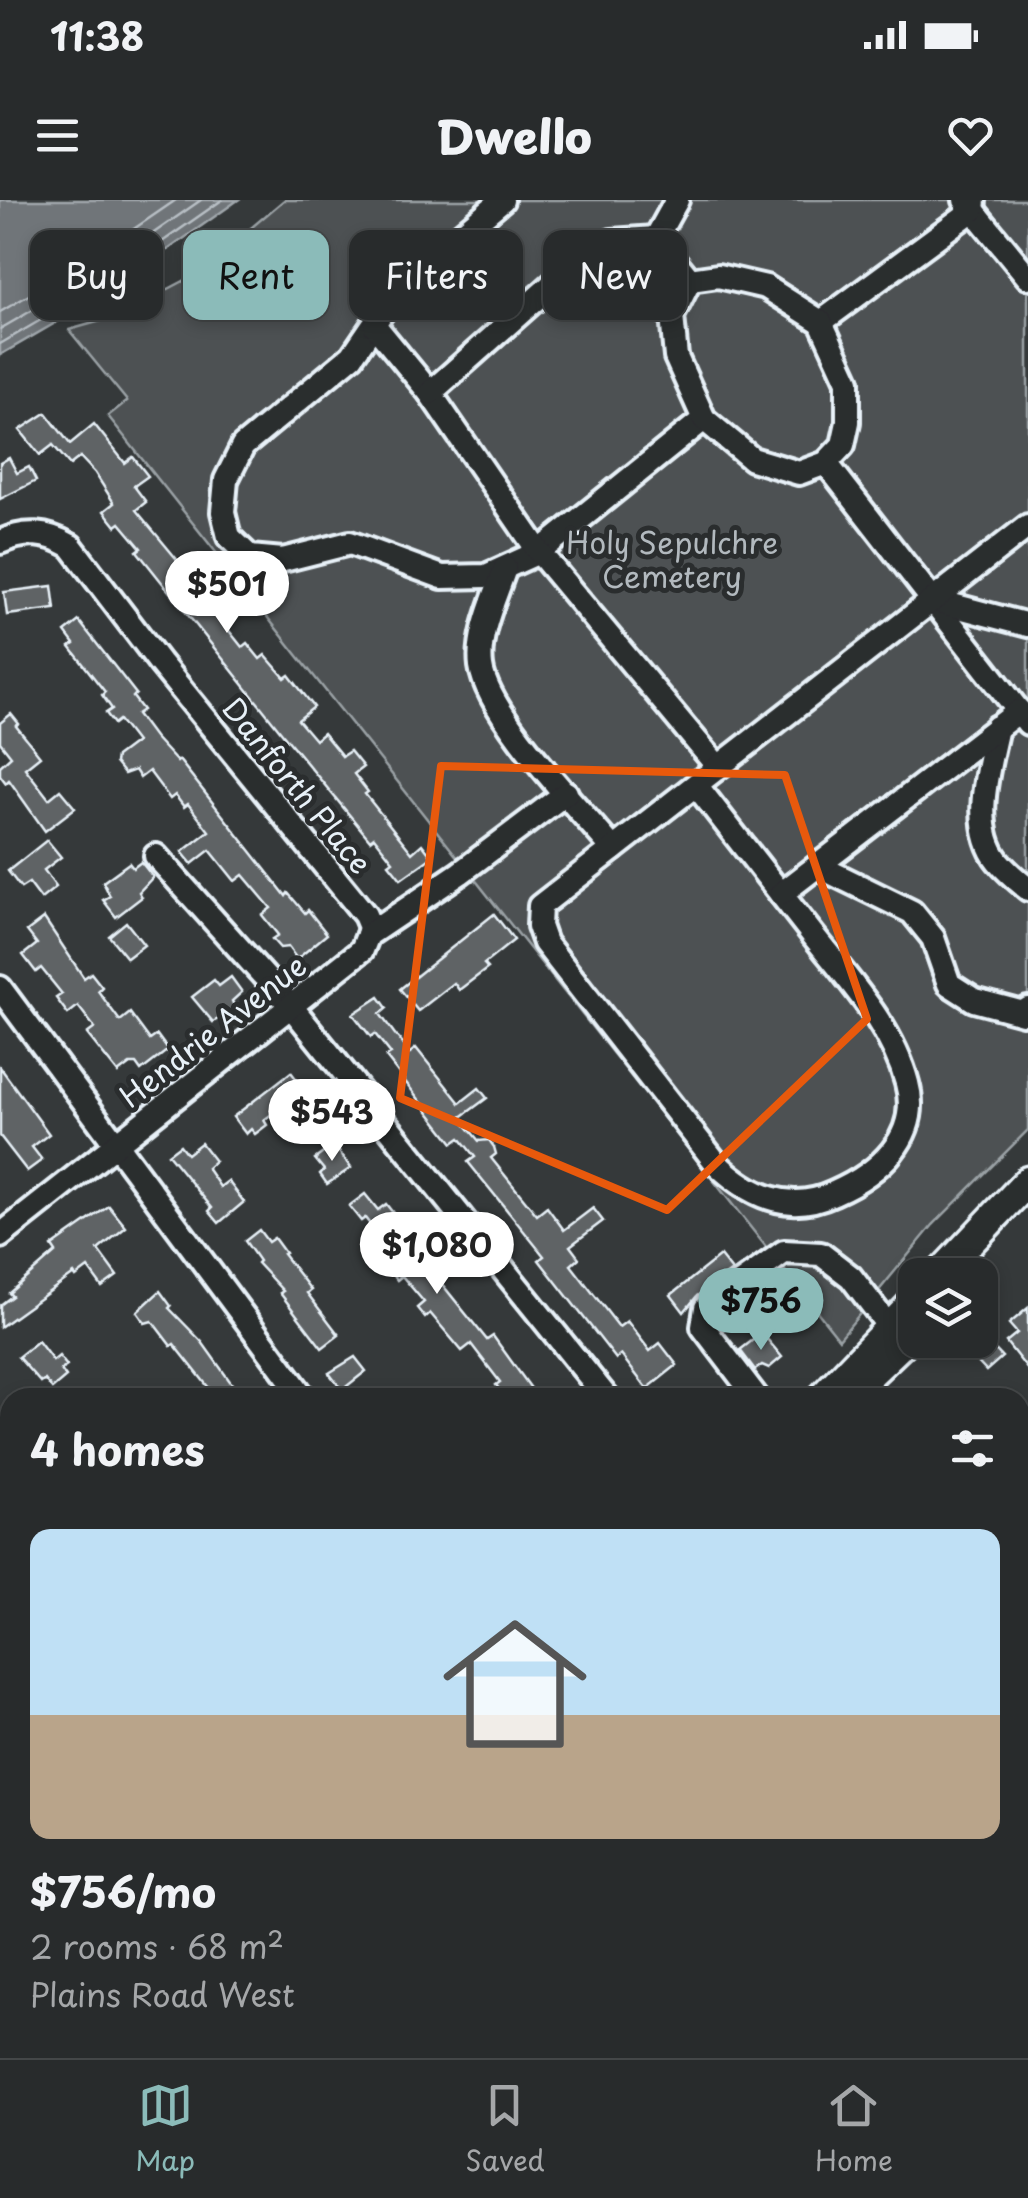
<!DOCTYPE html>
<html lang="en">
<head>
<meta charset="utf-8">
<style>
  :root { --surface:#282b2c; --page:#343738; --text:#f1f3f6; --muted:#a5a7a9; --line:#444748; --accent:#8bbbb9 }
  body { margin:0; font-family:"Playpen Sans",sans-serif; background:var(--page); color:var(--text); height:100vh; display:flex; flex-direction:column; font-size:38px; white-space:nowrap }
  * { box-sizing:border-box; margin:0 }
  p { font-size:32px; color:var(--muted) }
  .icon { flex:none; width:55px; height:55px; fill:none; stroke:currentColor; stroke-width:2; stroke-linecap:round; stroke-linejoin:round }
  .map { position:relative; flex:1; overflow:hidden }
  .details { position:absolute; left:0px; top:1188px; width:1030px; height:672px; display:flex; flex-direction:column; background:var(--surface); border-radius:30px 30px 0 0; box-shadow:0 5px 15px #0003,0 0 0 2px var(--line) }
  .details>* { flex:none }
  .top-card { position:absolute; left:30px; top:30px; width:970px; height:90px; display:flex; gap:20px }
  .fabs { position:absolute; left:898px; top:1058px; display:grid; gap:20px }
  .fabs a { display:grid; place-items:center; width:100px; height:100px; border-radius:20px; background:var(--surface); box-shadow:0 5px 15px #0003,0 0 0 2px var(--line); font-size:50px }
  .price { position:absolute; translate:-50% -85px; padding:0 22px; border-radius:35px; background:#fff; color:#222; font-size:32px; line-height:65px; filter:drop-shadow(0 2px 5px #0008) }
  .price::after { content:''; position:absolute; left:50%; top:60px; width:30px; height:22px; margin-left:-15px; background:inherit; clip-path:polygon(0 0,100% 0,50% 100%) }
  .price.selected { background:var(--accent); color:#111 }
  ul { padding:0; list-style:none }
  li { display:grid; align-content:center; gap:20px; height:530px; padding:0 30px }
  li span { display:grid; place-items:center; height:310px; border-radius:20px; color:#555 }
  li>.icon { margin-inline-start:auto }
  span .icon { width:180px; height:180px; fill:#fffc; stroke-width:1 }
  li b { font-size:42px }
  h2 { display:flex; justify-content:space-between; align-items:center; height:120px; padding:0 30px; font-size:42px }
  .pill { padding:0 35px; border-radius:20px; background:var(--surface); box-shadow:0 5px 15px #0003,0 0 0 2px var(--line); font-size:35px; line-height:90px }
  .pill.selected { background:var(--accent); color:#111 }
  .status { display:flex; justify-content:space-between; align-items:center; height:70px; padding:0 50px; background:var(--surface); direction:ltr }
  .status svg { height:28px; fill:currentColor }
  header { display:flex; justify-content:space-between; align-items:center; height:130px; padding:0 30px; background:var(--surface); font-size:45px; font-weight:800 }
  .tabs { display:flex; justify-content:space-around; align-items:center; height:140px; border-top:2px solid var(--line); background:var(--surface); font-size:28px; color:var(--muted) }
  .tabs a { display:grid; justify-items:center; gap:5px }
  .tabs .selected { color:var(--accent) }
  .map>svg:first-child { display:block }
  .green { fill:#4d5152; stroke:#9aa1a5; stroke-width:2.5 }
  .water { fill:#707579; stroke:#a0a7ac; stroke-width:2.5 }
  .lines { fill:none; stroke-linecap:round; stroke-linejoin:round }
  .shore { stroke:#b8bfc5; stroke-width:2.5 }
  .building { fill:#5f6365; stroke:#e8f1f8; stroke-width:2.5 }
  .minor-casing { stroke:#e8f1f8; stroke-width:30 }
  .major-casing { stroke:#e8f1f8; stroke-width:35 }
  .minor { stroke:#2a2d2e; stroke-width:22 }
  .major { stroke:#2a2d2e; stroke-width:28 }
  .marked { fill:none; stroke:#e8590c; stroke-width:8; stroke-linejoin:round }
  .labels { text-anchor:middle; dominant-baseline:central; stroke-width:10; stroke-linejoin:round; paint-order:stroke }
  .park-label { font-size:30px; fill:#b2b9be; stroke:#2a2d2e }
  .street-label { font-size:30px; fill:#e8f1f8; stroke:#2a2d2e }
</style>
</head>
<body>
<div class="status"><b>11:38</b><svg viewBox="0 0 49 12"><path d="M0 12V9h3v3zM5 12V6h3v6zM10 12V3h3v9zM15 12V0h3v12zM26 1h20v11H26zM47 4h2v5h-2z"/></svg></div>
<header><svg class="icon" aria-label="menu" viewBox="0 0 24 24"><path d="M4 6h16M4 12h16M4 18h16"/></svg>Dwello<svg class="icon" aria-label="heart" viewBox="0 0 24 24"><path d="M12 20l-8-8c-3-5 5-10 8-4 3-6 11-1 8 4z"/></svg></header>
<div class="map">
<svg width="1028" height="1858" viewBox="0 0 1028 1858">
  <rect width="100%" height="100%" fill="#35393a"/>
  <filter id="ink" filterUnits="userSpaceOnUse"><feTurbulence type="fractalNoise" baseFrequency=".01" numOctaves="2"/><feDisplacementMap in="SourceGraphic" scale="20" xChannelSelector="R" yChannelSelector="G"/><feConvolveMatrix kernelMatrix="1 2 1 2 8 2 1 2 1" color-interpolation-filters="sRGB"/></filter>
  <g filter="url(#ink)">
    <g class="green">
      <path d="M284 0H1028V930L933 1025 839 1139 108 216 127 201 69 130 115 117 195 75Z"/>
      <path d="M1028 1223V1321L1020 1312V1231Z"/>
      <path d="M1028 1640V1858H779L789 1850H1020V1648Z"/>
    </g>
    <path class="water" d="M0 0H238L107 93 0 155Z"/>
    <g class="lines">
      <g class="shore">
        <path d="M0 112 87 61 176 0"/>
        <path d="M0 129 95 74 201 0"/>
        <path d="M0 144 102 84 222 0"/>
      </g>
    </g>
    <g class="building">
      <path d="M46 213 70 244 94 224 125 263 133 257 148 276 134 286 146 302 136 310 180 363 186 358 216 395 207 403 242 447 247 443 260 459 265 455 285 478 289 475 314 507 298 520 315 540 323 533 342 556 350 551 363 567 354 574 368 592 365 594 412 653 422 644 432 657 401 679 389 664 393 661 374 637 370 640 282 533 137 351 141 348 120 323 116 326 104 311 114 303 95 273 80 257 70 265 53 245 40 255 20 230Z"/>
      <path d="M9 258 17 273 29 267 36 281 0 299V263Z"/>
      <path d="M52 386 55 409 7 415 4 392Z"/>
      <path d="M79 421 136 494 133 497 143 510 137 514 154 537 177 562 179 560 286 696 288 693 305 713 308 710 327 734 297 759 288 747 280 748 272 739 278 735 262 715 271 708 243 675 235 681 210 650 192 664 182 652 209 631 188 604 184 607 175 595 170 599 149 571 140 578 135 570 124 574 115 563 116 557 136 542 119 520 114 524 106 513 112 509 102 495 105 492 70 447 74 444 65 432Z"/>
      <path d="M11 514 19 524 16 526 40 556 25 568 49 599 60 590 75 608 45 631 9 580 6 583 0 575V566L11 556 0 542V523Z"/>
      <path d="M47 640 61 657 44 670 56 687 41 699 29 683 21 688 8 671Z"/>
      <path d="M141 662 153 677 139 692 142 697 116 717 103 700 110 696 103 682 129 663 133 668Z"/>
      <path d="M494 714 514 740 484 764 488 768 459 790 454 783 418 811 400 789Z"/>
      <path d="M44 718 84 778 91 773 102 787 98 791 120 821 130 813 150 840 157 835 168 850 141 871 136 864H130L118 873 87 834 95 828 78 806 68 814 56 798 62 794 41 768 36 772 23 755 37 744 27 731Z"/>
      <path d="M126 722 144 745 127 758 109 736Z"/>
      <path d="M231 777 242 792 232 801 235 808 213 822 192 797 214 780 219 786Z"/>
      <path d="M379 797 387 808 380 814 394 833 410 853 416 848 460 903 479 888 487 898 460 918 479 941 489 940 494 947 496 954 491 958 537 1015 547 1007 564 1030 593 1008 603 1021 570 1046 579 1058 571 1065 619 1127 627 1121 650 1151 660 1143 677 1165 647 1189 621 1155 616 1159 539 1060 544 1056 468 962 475 957 460 938 453 943 386 857 391 854 375 834 371 837 353 814Z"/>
      <path d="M0 867 49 934 32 947 42 960 27 971 0 936Z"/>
      <path d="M291 872 312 899 294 913 286 903 264 920 267 925 255 934 251 929 246 934 233 917Z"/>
      <path d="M201 943 215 961 207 968 220 987 228 981 244 1002 219 1023 209 1011 212 1008 168 954 180 945 187 954Z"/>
      <path d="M334 945 351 968 327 984 320 974 324 970 315 959Z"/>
      <path d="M365 994 378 1010 386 1004 401 1023 396 1027 487 1140 493 1136 538 1198H506L496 1185 500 1182 471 1144 462 1151 430 1113 425 1118 417 1108 424 1102 402 1076 397 1080 387 1067 380 1072 368 1057 384 1042 365 1018 361 1021 349 1006Z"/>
      <path d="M109 1006 126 1027 98 1050 117 1076 102 1087 88 1068 76 1077 74 1074 0 1127V1105L12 1096 9 1093 56 1052 52 1046Z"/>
      <path d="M259 1030 268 1042 274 1038 285 1053 283 1054 311 1090 307 1093 339 1135 322 1148 280 1093 283 1091 257 1063 259 1061 245 1041Z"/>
      <path d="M720 1056 732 1071 697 1096 684 1112 671 1095Z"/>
      <path d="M160 1091 171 1106 169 1108 202 1142 242 1198H217L174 1144 171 1146 152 1121 145 1123 137 1112Z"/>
      <path d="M1028 1108V1170L1006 1142 1017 1133 1009 1124Z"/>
      <path d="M762 1133 782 1157 769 1168 762 1165 755 1170 740 1150Z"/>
      <path d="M957 1140H986L1002 1157 986 1171Z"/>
      <path d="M38 1141 53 1161 59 1156 67 1166 61 1170 66 1177 52 1189 45 1180 41 1183 18 1157Z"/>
      <path d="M355 1157 366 1171 342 1190 329 1173Z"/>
    </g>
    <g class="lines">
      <defs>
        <g id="minor">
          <path d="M502 0 399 87 352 156 243 246 226 280 223 312 229 337 250 357 283 360 350 343 442 377 486 376 539 352 704 219"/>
          <path d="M677 0 656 38 690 80"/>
          <path d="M965 0 1028 77"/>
          <path d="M821 122 973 10 974 0"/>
          <path d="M375 126 430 193 539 352 718 567"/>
          <path d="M430 193 583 57 612 41 656 38"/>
          <path d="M826 263 843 245 848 222V181L821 122 766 87 718 76 690 80 672 116 676 157 704 219 752 259 799 273 826 263 1028 523"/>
          <path d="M0 342C26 330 47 332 71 346L160 463 365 715 370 727 368 735"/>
          <path d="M505 368C495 398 477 434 481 466 487 515 579 608 613 649"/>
          <path d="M933 400 1028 425"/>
          <path d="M997 527C989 566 970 626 998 661 1007 672 1018 681 1028 689"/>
          <path d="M696 585C735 635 774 685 813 735 849 781 892 826 907 883 922 937 877 974 834 993 789 1014 750 996 717 964L545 743 539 726 540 706 1028 326"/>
          <path d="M156 656 290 805 607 1198"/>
          <path d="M818 666 912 712 933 738 949 784 974 800 1023 813 1028 809"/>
          <path d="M781 694 1019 511"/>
          <path d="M0 788 304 1198"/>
          <path d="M0 1036 362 750 368 735 460 673 566 593"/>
          <path d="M757 1198 703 1127 706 1108 784 1052 821 1054 851 1077 890 1128"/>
          <path d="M0 1250 10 1263"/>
          <path d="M0 1760 10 1774"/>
          <path d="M0 1797 10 1810"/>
          <path d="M40 1850 46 1858"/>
          <path d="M68 1850 71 1858"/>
          <path d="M481 1850 488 1858"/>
          <path d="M542 1858 551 1850"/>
        </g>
        <g id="major">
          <path d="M939 1075 1028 981"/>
          <path d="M868 1176 915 1131"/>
          <path d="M822 1198 915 1101"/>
          <path d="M111 1858 120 1850"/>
        </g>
      </defs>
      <use href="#minor" class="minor-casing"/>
      <use href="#major" class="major-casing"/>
      <use href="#minor" class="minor"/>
      <use href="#major" class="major"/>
    </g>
  </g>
  <path class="marked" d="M441 566 785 575 867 819 667 1010 400 898Z"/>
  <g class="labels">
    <g class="park-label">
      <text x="672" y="341">Holy Sepulchre<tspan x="672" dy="34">Cemetery</tspan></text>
    </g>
    <g class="street-label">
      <text transform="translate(298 585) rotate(51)">Danforth Place</text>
      <text transform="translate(212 830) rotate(-38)">Hendrie Avenue</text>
    </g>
  </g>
</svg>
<div class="fabs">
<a><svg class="icon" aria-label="layers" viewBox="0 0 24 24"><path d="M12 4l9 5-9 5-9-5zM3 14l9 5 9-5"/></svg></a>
</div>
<b class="price" style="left:227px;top:436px">$501</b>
<b class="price" style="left:332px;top:964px">$543</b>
<b class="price" style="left:437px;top:1097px">$1,080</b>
<b class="price selected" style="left:761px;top:1153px">$756</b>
<div class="top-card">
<a class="pill">Buy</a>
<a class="pill selected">Rent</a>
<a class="pill">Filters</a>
<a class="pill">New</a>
</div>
<section class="details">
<h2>4 homes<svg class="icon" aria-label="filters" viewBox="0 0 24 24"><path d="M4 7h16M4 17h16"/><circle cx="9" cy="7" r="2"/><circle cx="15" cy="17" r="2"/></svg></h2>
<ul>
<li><span style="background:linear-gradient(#bfe0f5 60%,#b9a48a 0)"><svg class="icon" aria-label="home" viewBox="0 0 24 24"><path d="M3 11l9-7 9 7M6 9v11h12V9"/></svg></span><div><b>$756/mo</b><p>2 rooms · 68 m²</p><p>Plains Road West</p></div></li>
</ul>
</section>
</div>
<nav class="tabs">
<a class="selected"><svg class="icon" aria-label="map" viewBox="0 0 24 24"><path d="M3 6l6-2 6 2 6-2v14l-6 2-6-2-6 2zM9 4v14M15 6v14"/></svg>Map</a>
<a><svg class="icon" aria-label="saved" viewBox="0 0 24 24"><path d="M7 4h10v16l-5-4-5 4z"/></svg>Saved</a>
<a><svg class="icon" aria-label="home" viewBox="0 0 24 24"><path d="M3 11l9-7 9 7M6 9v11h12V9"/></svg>Home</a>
</nav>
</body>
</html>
